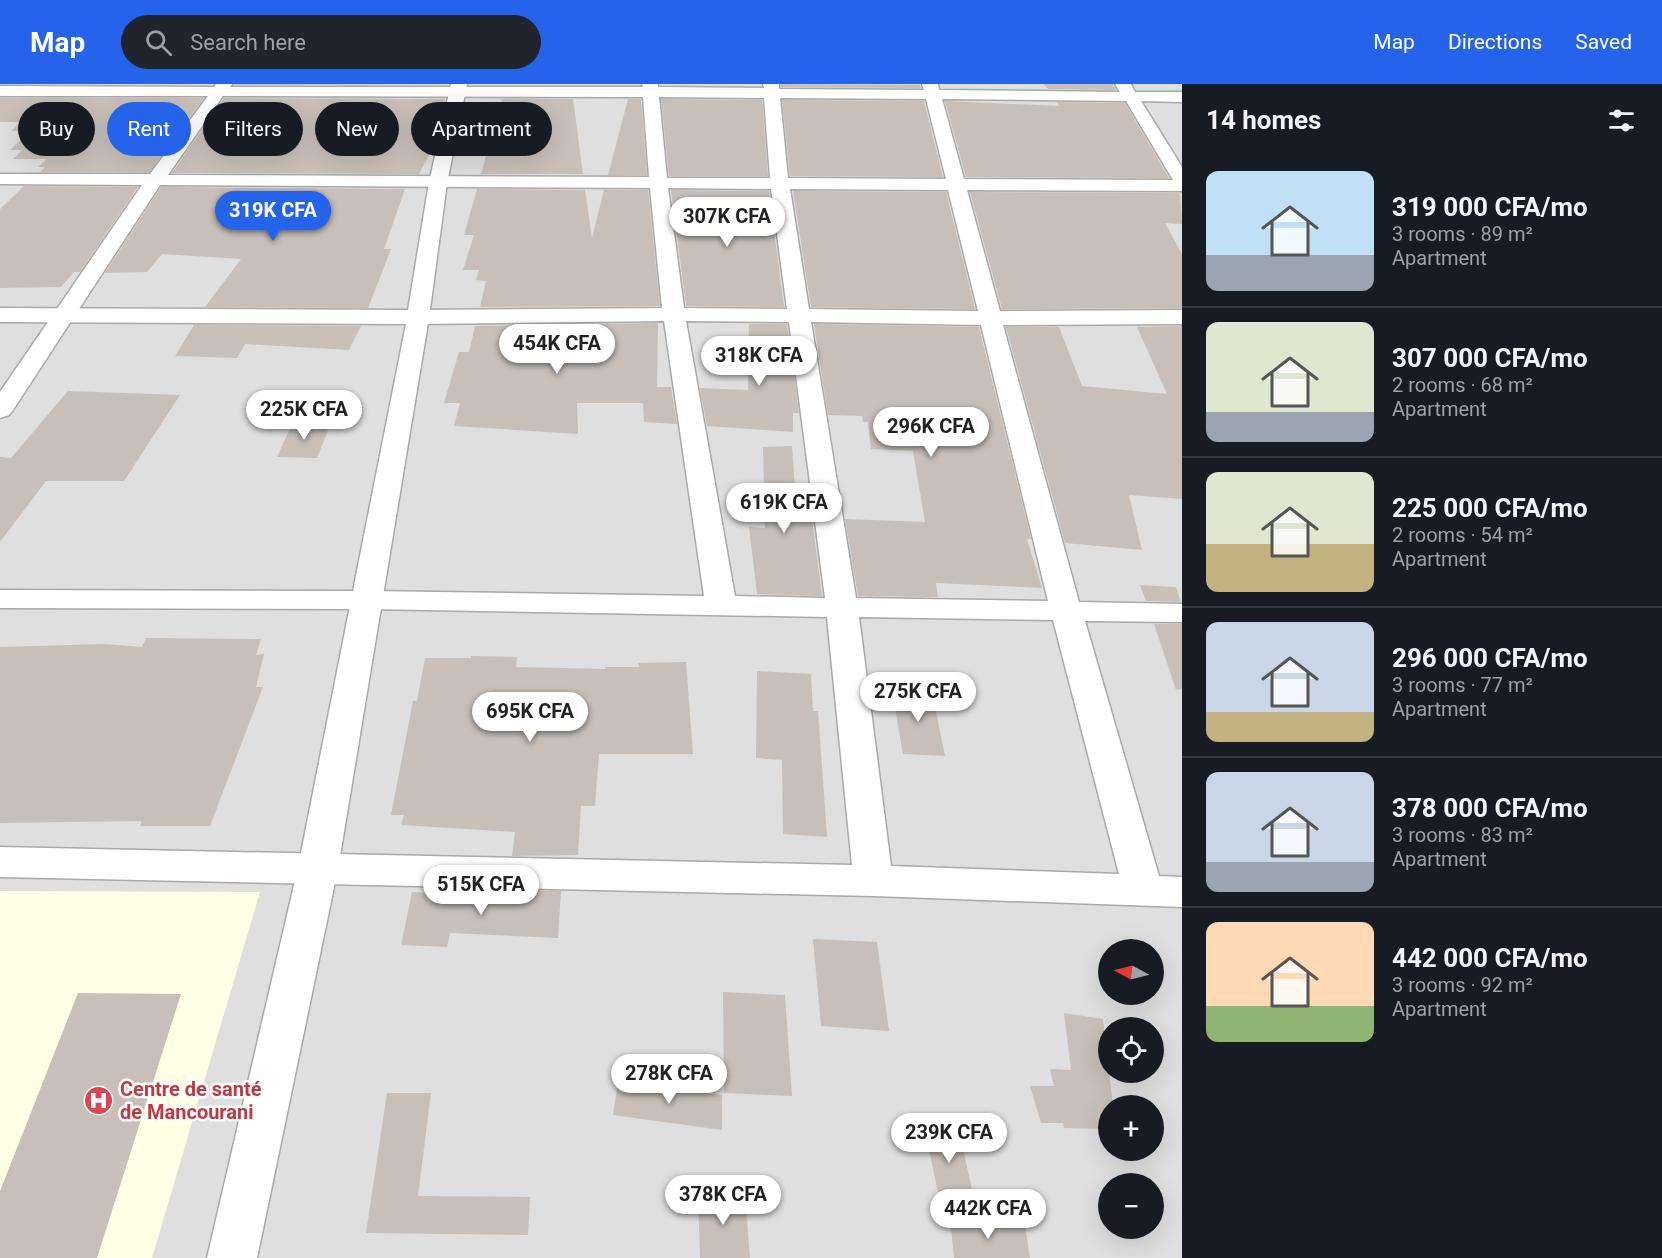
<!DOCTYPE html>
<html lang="en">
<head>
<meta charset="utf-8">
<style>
  :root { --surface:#171b24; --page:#20242c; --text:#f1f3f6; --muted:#9ea1a6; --line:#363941; --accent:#2563eb }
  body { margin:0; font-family:Roboto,sans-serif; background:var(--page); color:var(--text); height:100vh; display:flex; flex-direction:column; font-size:22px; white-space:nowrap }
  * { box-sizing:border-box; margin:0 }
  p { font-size:20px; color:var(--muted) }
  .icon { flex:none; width:33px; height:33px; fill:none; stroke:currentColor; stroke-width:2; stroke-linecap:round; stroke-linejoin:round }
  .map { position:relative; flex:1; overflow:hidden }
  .side { display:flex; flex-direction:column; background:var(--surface); width:480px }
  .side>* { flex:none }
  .top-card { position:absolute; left:18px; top:18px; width:570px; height:54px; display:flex; gap:12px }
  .needle { width:39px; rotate:277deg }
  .fabs { position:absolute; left:1098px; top:855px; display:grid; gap:12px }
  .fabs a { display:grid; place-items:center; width:66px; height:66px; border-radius:50%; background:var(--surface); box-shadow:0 6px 24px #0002; font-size:30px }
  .price { position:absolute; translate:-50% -51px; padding:0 14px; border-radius:21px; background:#fff; color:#222; font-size:20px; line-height:39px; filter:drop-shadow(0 2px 3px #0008) }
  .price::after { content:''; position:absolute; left:50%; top:36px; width:18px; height:14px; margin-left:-9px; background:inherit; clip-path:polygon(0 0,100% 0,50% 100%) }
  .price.on { background:var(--accent); color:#fff }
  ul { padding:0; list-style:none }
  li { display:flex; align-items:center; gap:18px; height:150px; padding:0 24px }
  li+li { border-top:2px solid var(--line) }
  li span { display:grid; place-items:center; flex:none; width:168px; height:120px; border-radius:12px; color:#555 }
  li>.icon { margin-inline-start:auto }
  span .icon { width:72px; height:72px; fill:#fffc; stroke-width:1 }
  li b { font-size:26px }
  h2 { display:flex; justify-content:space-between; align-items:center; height:72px; padding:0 24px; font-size:26px }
  .chip { padding:0 21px; border-radius:27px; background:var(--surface); box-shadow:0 6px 24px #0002; font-size:21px; line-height:54px }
  .chip.on { background:var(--accent); color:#fff }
  header { display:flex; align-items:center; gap:36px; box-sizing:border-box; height:84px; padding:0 30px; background:var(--accent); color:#fff }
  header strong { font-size:28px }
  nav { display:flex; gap:33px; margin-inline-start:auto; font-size:21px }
  .search { width:420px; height:54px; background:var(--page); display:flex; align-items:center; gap:15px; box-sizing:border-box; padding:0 21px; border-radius:33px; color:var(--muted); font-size:22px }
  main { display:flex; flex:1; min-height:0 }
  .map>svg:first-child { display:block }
  .residential { fill:#e0dfdf; fill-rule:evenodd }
  .education { fill:#ffffe5 }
  .building { fill:#c7bfb8 }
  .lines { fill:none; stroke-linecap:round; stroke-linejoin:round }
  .minor-casing { stroke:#a9a9a9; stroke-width:3 }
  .tertiary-casing { stroke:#a9a9a9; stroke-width:3 }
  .minor { fill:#fff; fill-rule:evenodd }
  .tertiary { fill:#fff; fill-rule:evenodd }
  .labels { text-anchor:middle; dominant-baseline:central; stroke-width:5; stroke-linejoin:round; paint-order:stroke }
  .near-health-label { font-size:20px; font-weight:bold; fill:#be3a42; stroke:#fff; text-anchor:start }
</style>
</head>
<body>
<header>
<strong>Map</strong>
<div class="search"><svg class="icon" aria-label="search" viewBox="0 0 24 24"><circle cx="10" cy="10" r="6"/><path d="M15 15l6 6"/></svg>Search here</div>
<nav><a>Map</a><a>Directions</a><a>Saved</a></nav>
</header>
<main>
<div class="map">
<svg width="1182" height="1174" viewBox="0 0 1182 1174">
  <rect width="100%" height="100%" fill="#f2efe9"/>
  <path class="residential" d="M0 0H1182V1174H0ZM1108 866H1154V910H1108ZM1108 944H1154V988H1108ZM1108 1022H1154V1066H1108ZM1108 1100H1154V1144H1108Z"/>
  <path class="education" d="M0 807 260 808 152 1174H0Z"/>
  <g class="building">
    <path d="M234 0H449L234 1Z"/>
    <path d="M781 0 920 1 921 4 781 3Z"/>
    <path d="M1044 0H1112L1116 6 1048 5Z"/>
    <path d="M0 14H204L149 88H40L45 83H38L47 75H13L22 66H10L30 47H11L21 38H0Z"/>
    <path d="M224 14 445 15 436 58 419 90 172 89Z"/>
    <path d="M502 15H573L583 90H481Z"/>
    <path d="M628 15H641L647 91H608Z"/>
    <path d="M661 15 762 16 768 92H669Z"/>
    <path d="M782 16 924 17 943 93 790 92Z"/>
    <path d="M945 17 1059 22 1057 18 1125 19 1169 94 966 93Z"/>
    <path d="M24 102 138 103 80 188H74L61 203 0 204V125Z"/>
    <path d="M161 103 405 105 384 165H391L368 224 205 223 241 175 162 170 147 188 105 189Z"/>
    <path d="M477 105 585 106 592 154 604 106H648L660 222 480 223 486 197 476 196 479 186H463L474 151H464Z"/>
    <path d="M671 106 769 107 784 223 686 222Z"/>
    <path d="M793 107 946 108 975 225 811 223Z"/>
    <path d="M970 108 1180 109 1182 140 1165 139 1182 170V224L1002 225Z"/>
    <path d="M658 239 657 303H671L677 340 644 338 643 319H577L578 350 454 342 460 319H444L459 268H469L475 242Z"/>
    <path d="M749 240H787L799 329H793V348L707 342 700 304 748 306Z"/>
    <path d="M814 240 979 243 1031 455H1027L1042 504 936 499 938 513 858 512 845 435 925 438 913 367 871 365 868 338H863L862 332 828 331Z"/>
    <path d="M194 241 361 242 349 266 245 260 237 274 175 272Z"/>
    <path d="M1182 242V415L1129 411 1142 466 1065 459 1006 243H1059L1082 302 1167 310 1137 243Z"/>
    <path d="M68 307 180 311 124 397H46L0 458V373L11 374Z"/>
    <path d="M292 340 330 341 317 374 277 373Z"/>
    <path d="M792 362 797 434H812L822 512 757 510 749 443 765 444 763 363Z"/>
    <path d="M1140 501 1176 503 1181 518 1146 517Z"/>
    <path d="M1154 540H1182V605L1176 606Z"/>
    <path d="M146 554 261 555 256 571 264 570 256 603H263L210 742H140L142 737 0 739V563L105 560 142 563Z"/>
    <path d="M471 572 517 573 516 583 605 585V583H639L638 579 686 578 693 670H599L595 722H581L578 771 512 772 515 748 401 741 404 731H391L413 617H417L425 574H471Z"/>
    <path d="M757 587 811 590 813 627H818L827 753 783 750 782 676 756 674Z"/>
    <path d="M892 607 932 608 945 672 903 670Z"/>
    <path d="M508 806 561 807 558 854 450 849 447 863 401 861 412 808 508 813Z"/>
    <path d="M813 855 877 858 889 947 821 942Z"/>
    <path d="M723 908 785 911 792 1012 724 1009Z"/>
    <path d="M78 909 181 910 97 1174H0V1107Z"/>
    <path d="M1064 929 1103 935 1113 1022H1108V1045L1064 1044 1063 1039H1041L1030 1002H1054L1050 985 1071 986Z"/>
    <path d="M618 997 722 1011V1046L613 1031Z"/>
    <path d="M387 1009H431L418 1112 530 1113 528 1151 366 1149Z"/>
    <path d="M925 1047H959L974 1114 939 1113Z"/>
    <path d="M698 1109 745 1110 750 1174H700Z"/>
    <path d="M950 1133 1025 1142 1030 1174H954Z"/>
  </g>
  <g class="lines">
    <defs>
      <path id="minor" d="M216 0H232L230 3H643L642 0H658V3L764 4 763 0H779V5L924 6 922 0H938L939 6 1120 8 1115 0H1131L1135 8H1182V18L1141 17 1182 83V107L967 106 1000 227 1182 226V240L1003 241 1079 518 1182 520V538L1085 537 1159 792 1182 793V823L873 812 0 793V763L852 781 827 533 368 525 0 524V506L368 507 704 512 664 237 418 240 410 238 407 233 410 228 418 226 662 224 650 104 160 101 13 326 9 331 0 334V308L142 101 0 100V90H150L208 12H0V2L214 3ZM223 12 643 13 649 93 168 91ZM659 13 764 14 770 94H667ZM780 14 926 15 946 95 788 94ZM942 15 1126 17 1173 96 964 95ZM668 104 771 105 787 225 684 224ZM790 105 948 106 978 227 809 225ZM686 237 789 238 825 514 735 512ZM811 238 981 241 1048 517 856 514ZM859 533 1053 536 1119 790 891 782Z"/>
      <path id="tertiary" d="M451 0H467L447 99 429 233 338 784 257 1174H207L298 784 406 240 0 238V224L408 226 429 99Z"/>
    </defs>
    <use href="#minor" class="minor-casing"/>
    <use href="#tertiary" class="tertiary-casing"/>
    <use href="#minor" class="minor"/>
    <use href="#tertiary" class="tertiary"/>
  </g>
  <defs>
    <symbol id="hospital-disc" viewBox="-11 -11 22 22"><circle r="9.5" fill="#e0444e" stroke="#fff"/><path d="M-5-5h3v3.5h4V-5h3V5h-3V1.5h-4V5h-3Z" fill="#fff"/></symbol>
  </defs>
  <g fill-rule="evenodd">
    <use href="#hospital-disc" x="82" y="1000" width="33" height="33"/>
  </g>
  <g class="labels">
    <g class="near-health-label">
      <text x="120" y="1005">Centre de santé<tspan x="120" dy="23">de Mancourani</tspan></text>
    </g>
  </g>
</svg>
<div class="fabs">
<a><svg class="needle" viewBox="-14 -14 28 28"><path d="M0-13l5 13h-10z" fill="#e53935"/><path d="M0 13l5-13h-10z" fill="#9ea1a6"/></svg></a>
<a><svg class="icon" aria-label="locate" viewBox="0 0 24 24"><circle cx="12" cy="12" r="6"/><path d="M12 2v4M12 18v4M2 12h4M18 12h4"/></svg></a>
<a>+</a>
<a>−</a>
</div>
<b class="price on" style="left:273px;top:158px">319K CFA</b>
<b class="price" style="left:727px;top:164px">307K CFA</b>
<b class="price" style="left:557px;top:291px">454K CFA</b>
<b class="price" style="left:759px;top:303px">318K CFA</b>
<b class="price" style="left:304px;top:357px">225K CFA</b>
<b class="price" style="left:931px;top:374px">296K CFA</b>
<b class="price" style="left:784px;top:450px">619K CFA</b>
<b class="price" style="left:918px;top:639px">275K CFA</b>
<b class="price" style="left:530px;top:659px">695K CFA</b>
<b class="price" style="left:481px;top:832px">515K CFA</b>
<b class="price" style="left:669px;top:1021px">278K CFA</b>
<b class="price" style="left:949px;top:1080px">239K CFA</b>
<b class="price" style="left:723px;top:1142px">378K CFA</b>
<b class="price" style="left:988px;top:1156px">442K CFA</b>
<div class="top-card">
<a class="chip">Buy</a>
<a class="chip on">Rent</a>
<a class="chip">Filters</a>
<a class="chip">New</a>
<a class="chip">Apartment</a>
</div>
</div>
<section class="side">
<h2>14 homes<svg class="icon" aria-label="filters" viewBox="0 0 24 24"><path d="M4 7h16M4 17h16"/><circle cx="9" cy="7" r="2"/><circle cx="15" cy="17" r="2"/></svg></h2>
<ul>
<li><span style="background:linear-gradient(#bfe0f5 70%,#9aa5b1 0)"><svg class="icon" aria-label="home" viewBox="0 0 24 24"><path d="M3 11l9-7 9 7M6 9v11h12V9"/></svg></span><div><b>319 000 CFA/mo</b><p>3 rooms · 89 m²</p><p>Apartment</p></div></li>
<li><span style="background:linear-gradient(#dfe7d0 75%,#9aa5b1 0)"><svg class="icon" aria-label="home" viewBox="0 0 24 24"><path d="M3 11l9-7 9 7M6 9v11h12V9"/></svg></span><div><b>307 000 CFA/mo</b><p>2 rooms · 68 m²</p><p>Apartment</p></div></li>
<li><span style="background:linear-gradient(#dfe7d0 60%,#c2b280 0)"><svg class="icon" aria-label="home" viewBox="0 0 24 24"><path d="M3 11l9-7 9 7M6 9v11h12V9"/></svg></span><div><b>225 000 CFA/mo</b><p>2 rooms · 54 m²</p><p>Apartment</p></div></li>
<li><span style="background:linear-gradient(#c9d6e8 75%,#c2b280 0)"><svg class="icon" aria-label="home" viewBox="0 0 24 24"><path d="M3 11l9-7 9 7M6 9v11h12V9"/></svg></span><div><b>296 000 CFA/mo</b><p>3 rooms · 77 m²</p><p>Apartment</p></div></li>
<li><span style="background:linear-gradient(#c9d6e8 75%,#9aa5b1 0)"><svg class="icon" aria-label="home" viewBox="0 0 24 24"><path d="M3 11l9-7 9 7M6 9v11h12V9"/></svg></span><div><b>378 000 CFA/mo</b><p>3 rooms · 83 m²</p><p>Apartment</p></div></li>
<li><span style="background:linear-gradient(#ffd9b3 70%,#8fb573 0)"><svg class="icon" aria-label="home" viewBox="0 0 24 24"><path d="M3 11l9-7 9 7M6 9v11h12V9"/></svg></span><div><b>442 000 CFA/mo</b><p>3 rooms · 92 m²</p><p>Apartment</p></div></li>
</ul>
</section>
</main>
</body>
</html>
